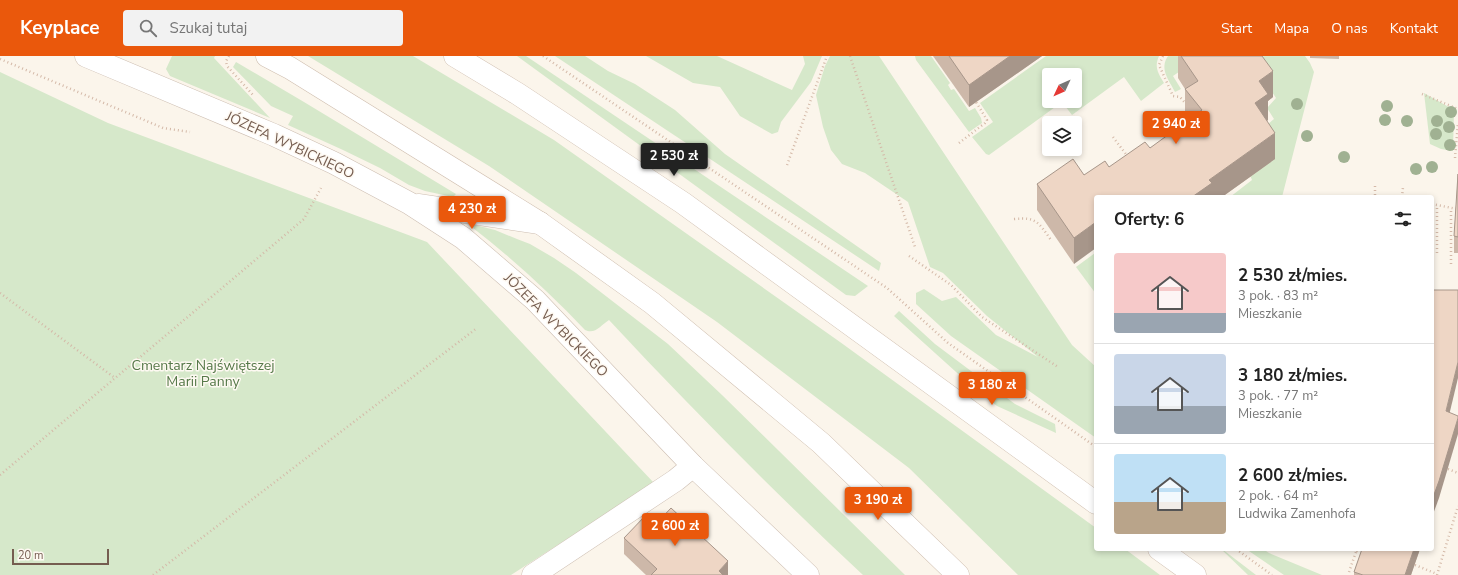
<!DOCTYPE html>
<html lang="pl">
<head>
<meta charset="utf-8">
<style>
  :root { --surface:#fff; --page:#f2f2f2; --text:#222; --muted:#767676; --line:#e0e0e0; --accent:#ea580c }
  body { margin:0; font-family:"Nunito Sans",sans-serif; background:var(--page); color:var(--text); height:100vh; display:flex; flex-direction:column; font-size:15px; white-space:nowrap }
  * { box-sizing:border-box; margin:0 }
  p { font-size:13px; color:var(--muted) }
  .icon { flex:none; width:22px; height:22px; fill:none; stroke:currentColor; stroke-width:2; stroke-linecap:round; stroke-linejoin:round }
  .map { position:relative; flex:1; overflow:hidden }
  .details { position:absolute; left:1094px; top:139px; width:340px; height:356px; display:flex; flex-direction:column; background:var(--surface); border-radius:4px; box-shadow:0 2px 6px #0003 }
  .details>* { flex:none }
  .needle { width:26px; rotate:226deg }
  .buttons { position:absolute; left:1042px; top:12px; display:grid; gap:8px }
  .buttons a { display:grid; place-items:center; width:40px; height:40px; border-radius:4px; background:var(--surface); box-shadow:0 2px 6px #0003; font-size:20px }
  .scale { position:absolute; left:12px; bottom:10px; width:97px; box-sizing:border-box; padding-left:4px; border:2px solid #755d50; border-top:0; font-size:11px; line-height:14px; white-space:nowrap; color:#755d50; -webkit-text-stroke:3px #fef9f2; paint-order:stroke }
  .price { position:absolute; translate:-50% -34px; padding:0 9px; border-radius:4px; background:var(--accent); color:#fff; font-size:13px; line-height:26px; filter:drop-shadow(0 1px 2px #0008) }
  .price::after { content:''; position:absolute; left:50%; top:24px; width:12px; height:9px; margin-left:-6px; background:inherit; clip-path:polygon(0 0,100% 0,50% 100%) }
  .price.active { background:#222; color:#fff }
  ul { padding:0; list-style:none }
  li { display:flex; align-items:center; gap:12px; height:100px; padding:0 20px }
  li+li { border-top:1px solid var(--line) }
  li span { display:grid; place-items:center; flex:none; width:112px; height:80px; border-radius:4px; color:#555 }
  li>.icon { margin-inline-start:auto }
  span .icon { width:48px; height:48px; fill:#fffc; stroke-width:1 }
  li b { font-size:17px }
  h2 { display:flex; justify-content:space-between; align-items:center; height:48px; padding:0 20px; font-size:17px }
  header { display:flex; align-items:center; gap:24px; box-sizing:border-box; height:56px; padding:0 20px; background:var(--accent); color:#fff }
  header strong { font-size:19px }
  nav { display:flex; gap:22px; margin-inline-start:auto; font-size:14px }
  .search { width:280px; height:36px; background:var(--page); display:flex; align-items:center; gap:10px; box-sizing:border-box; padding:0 14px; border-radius:4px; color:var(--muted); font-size:15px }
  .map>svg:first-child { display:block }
  .green { fill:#d6e8ca; fill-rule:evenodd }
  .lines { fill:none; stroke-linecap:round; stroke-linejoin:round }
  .minor-casing { stroke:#cdbeb2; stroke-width:23 }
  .secondary-casing { stroke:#cfbeaf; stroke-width:23 }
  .path { stroke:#d4b9a8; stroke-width:2.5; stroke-dasharray:1 3; stroke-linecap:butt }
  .minor { stroke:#fff; stroke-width:22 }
  .secondary { stroke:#fff; stroke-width:22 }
  .tree { fill:#a0b192 }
  .wall { fill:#cdb8a9 }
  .shaded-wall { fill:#a7968a }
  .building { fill:#eed6c5; stroke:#a7968a }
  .labels { text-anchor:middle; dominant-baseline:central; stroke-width:3; stroke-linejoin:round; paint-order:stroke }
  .street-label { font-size:14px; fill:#755d50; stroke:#fef9f2 }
  .park-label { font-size:14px; fill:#567949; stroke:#fef9f2 }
</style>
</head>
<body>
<header>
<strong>Keyplace</strong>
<div class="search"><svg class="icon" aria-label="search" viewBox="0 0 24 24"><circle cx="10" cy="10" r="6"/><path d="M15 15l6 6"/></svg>Szukaj tutaj</div>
<nav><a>Start</a><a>Mapa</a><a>O nas</a><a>Kontakt</a></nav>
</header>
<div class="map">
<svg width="1458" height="519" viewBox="0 0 1458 519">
  <rect width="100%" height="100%" fill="#fbf5eb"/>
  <g class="green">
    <path d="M172 0H215L214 2 270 62 170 20 166 13Z"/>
    <path d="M308 0H413L554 84 840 286 1096 472V493H1125L1160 519H1018L909 412 717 266 489 110Z"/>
    <path d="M517 0H526L868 230 855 240 846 239Z"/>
    <path d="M555 0H585L608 15 635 28 675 54 725 98 881 207 879 215Z"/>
    <path d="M646 0H717L792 34 805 8 803 0H822L811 26 781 66 778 76 772 78 740 60 720 31 693 27Z"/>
    <path d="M830 0H879L1072 289 1096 311V382L951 280 916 248V237L924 233 942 245 956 241 996 279 1038 301 987 260 943 217 930 211 908 146 865 117 842 108 831 94 823 71 816 39 825 10Z"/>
    <path d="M915 0H931L950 27 948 29 951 34 954 33 969 55 975 52 981 62 982 67 969 76 916 4Z"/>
    <path d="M1046 0H1159C1154 11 1158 17 1164 27L1141 45 1124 21 1072 59 1062 46 989 99 986 98 972 81 993 66 980 47ZM1049 19H1075V45H1049Z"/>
    <path d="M1168 0H1202L1173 20 1181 33 1175 36C1169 24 1159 13 1168 0Z"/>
    <path d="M1249 0H1305L1310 7 1314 16 1282 141H1230L1252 124 1246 110 1262 73 1274 63 1267 52 1276 42Z"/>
    <path d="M236 6 304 46 456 138 453 141 425 135 409 129 380 112 343 94 288 69 293 60 271 50 233 11Z"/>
    <path d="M0 16 108 67 427 186 654 427 511 519H0Z"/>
    <path d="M1424 37 1454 54 1453 95 1441 93 1430 88Z"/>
    <path d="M475 169 495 174 517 183 530 188 554 202 576 217 668 288 722 339 905 519H863C775 437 691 352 609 264 601 269 595 279 585 274 550 237 513 203 473 172L472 170Z"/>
    <path d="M1095 197H1096V238L1076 211Z"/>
    <path d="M899 255 935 288 1015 348 1055 368 1056 377 997 350 976 334 894 260Z"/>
    <path d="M1221 493H1222L1256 519H1248Z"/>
    <path d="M1246 493H1263L1269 497 1322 519H1284Z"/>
  </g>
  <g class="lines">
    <defs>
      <g id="minor">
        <path d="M86 0 274 79 334 107 409 147 463 182 535 244 693 410 808 519"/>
        <path d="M418 149 540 167"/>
        <path d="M533 519 676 424 693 410"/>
      </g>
      <g id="secondary">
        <path d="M267 0 290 12 540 167 652 247 821 387 958 519"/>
        <path d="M455 0 518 38 683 147 1096 447"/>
        <path d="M1159 493 1195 519"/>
      </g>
    </defs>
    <use href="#minor" class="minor-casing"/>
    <use href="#secondary" class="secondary-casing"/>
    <g class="path">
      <path d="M229 0 226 5 227 10 253 39"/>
      <path d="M543 0 887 232 948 287 1096 391"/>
      <path d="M850 0 915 191"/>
      <path d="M1163 0 1159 9 1173 40 1180 41 1187 49"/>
      <path d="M0 3 163 72 190 76"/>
      <path d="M1422 38 1458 53"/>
      <path d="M1113 81 1128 101"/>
      <path d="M959 87 985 67 987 64 976 46"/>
      <path d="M1455 102 1458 67"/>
      <path d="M787 109 827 0"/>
      <path d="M1375 130V141"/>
      <path d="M1402 141 1403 131"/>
      <path d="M1432 148 1457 153"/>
      <path d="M1014 163C1037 161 1038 166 1051 184"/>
      <path d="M1437 197V149"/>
      <path d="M909 200 951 229 982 261 1058 311"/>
      <path d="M1451 208V152"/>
      <path d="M0 237 115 322"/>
      <path d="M1448 413 1458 417"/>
      <path d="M0 419 304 163 321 132"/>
      <path d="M1236 493 1272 519"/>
      <path d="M1353 493 1357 495 1365 493"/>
      <path d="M1415 509 1437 518"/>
      <path d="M1349 516 1357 493"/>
      <path d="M153 519 477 272"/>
      <path d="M1437 519 1458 450"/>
    </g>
    <use href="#minor" class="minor"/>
    <use href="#secondary" class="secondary"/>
  </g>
  <g class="tree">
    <circle cx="1297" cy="48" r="6"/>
    <circle cx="1387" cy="50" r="6"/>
    <circle cx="1451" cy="56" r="6"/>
    <circle cx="1385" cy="64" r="6"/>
    <circle cx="1407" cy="65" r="6"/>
    <circle cx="1437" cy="65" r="6"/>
    <circle cx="1449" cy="71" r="6"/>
    <circle cx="1436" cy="78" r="6"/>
    <circle cx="1307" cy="80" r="6"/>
    <circle cx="1450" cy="89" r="6"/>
    <circle cx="1344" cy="101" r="6"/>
    <circle cx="1432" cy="111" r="6"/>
    <circle cx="1416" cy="113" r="6"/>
  </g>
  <g class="wall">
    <path d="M933 0H1042L969 51Z"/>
    <path d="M1178 0H1262L1273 41 1268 45V64L1267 65 1275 103 1222 141H1096L1074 208 1037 154V128L1084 119 1109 111 1150 92 1190 64 1185 59V33L1178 22Z"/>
    <path d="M1310 0H1339V3L1310 2Z"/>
    <path d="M1458 118V197H1454V180Z"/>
    <path d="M656 468 728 519H646L624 498V482Z"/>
    <path d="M1362 493H1420L1411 519H1354V516Z"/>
  </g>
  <g class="shaded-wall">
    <path d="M1010 0H1042L969 51V29Z"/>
    <path d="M1273 15V41L1268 45V64L1255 73V47L1259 25Z"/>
    <path d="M1275 77V103L1222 141H1192L1209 124Z"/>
    <path d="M1096 166V192L1074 208V182Z"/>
    <path d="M1458 306V322L1446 372V355Z"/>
    <path d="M1458 362V378L1439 442 1432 461V444Z"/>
    <path d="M1414 493H1420L1411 519H1405Z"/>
    <path d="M728 505V519H719V515Z"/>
  </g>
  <g class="building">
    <path d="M949 0H1010L969 29Z"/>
    <path d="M1181 0H1262L1273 15 1259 25 1268 38 1255 47 1275 77 1209 124 1212 127 1192 141H1096V166L1074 182 1037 128 1073 103 1084 119 1105 105 1109 111 1145 86 1150 92 1202 54 1185 33 1198 25Z"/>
    <path d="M1458 118V181L1454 180Z"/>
    <path d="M1432 234H1458V306L1446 355 1458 360V362L1439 425 1432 444Z"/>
    <path d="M671 452 728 505 719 515 723 519H651L657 513 624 482 646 459 656 468Z"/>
    <path d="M1362 493H1414L1405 519H1363L1354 516Z"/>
  </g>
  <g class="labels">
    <g class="street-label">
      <text transform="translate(290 89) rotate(25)">JÓZEFA WYBICKIEGO</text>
      <text transform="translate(556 269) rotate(45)">JÓZEFA WYBICKIEGO</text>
    </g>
    <g class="park-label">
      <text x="203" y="309">Cmentarz Najświętszej<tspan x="203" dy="16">Marii Panny</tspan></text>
    </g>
  </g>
</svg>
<div class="buttons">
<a><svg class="needle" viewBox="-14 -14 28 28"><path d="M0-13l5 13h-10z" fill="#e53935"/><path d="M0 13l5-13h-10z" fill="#767676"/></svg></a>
<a><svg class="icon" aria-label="layers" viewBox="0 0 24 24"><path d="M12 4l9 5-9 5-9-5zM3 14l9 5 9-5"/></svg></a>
</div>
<div class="scale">20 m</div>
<b class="price" style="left:1176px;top:89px">2 940 zł</b>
<b class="price active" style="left:674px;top:121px">2 530 zł</b>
<b class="price" style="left:472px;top:174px">4 230 zł</b>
<b class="price" style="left:992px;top:350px">3 180 zł</b>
<b class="price" style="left:878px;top:465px">3 190 zł</b>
<b class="price" style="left:675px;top:491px">2 600 zł</b>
<section class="details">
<h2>Oferty: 6<svg class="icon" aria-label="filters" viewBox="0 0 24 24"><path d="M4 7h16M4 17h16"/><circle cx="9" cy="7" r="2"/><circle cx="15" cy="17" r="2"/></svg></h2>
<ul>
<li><span style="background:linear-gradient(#f6c9c9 75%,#9aa5b1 0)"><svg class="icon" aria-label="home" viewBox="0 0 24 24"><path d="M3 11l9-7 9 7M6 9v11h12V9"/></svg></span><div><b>2 530 zł/mies.</b><p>3 pok. · 83 m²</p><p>Mieszkanie</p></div></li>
<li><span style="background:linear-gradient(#c9d6e8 65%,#9aa5b1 0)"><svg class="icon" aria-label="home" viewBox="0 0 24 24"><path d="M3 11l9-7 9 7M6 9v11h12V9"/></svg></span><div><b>3 180 zł/mies.</b><p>3 pok. · 77 m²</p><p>Mieszkanie</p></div></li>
<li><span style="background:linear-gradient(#bfe0f5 60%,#b9a48a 0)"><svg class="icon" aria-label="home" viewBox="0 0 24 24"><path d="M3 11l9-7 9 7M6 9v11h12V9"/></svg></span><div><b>2 600 zł/mies.</b><p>2 pok. · 64 m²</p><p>Ludwika Zamenhofa</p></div></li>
</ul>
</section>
</div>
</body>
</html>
